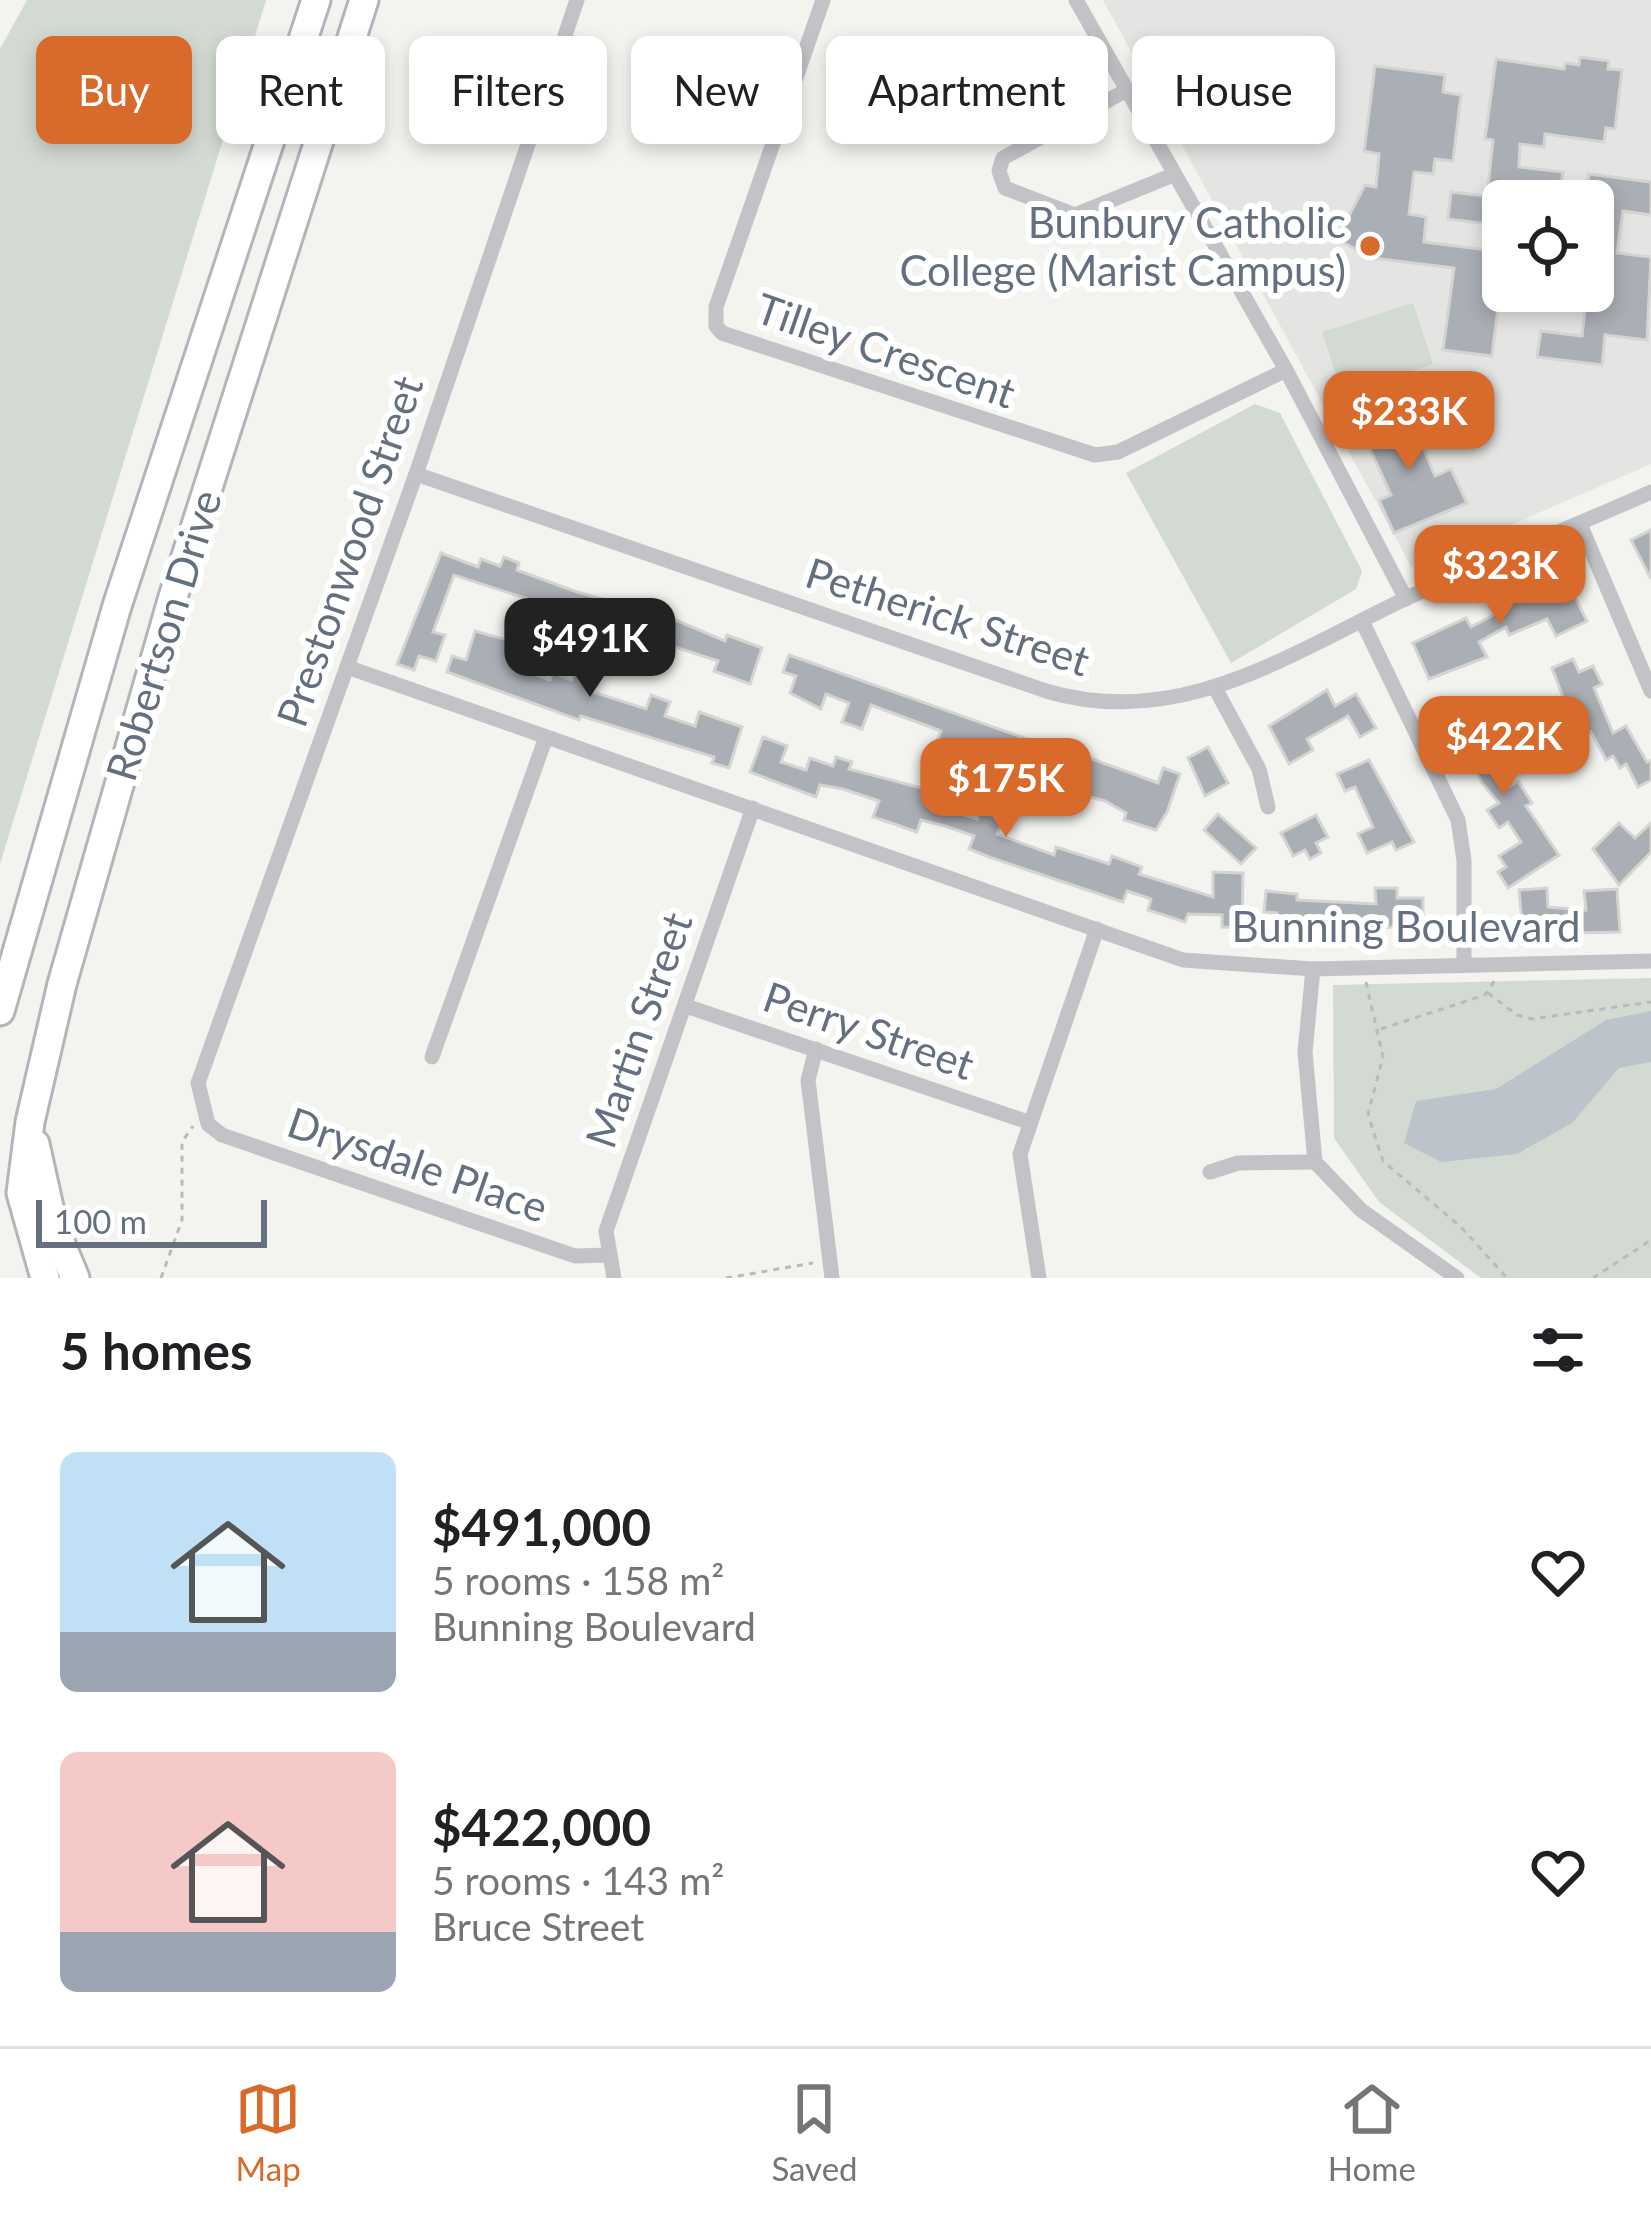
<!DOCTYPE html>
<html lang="en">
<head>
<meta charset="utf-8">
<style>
  :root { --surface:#fff; --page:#f2f2f2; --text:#202124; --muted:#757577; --line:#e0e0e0; --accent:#d86a2b }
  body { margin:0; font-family:Lato,sans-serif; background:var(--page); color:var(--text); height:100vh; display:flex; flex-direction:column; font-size:45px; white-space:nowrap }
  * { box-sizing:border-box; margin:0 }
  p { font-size:39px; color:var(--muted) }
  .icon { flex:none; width:66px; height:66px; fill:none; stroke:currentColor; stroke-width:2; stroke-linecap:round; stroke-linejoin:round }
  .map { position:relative; height:1278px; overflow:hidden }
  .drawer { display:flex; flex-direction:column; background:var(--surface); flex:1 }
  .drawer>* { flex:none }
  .hud { position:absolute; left:36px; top:36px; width:1581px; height:108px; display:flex; gap:24px }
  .fabs { position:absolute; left:1482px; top:180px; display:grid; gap:24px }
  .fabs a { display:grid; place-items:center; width:132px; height:132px; border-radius:18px; background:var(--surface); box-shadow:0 6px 18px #0003; font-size:60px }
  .scale { position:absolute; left:36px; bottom:30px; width:231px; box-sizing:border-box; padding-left:12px; border:6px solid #646f7f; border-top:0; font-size:33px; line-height:42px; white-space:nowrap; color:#646f7f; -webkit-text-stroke:9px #fff; paint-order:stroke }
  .price { position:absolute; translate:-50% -102px; padding:0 27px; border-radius:24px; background:var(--accent); color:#fff; font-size:39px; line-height:78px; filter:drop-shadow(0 3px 6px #0008) }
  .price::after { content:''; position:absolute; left:50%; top:72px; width:36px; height:27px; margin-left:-18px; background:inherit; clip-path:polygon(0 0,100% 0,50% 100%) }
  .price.on { background:#222; color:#fff }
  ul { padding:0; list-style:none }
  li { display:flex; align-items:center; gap:36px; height:300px; padding:0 60px }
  li span { display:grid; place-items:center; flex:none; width:336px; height:240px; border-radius:18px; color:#555 }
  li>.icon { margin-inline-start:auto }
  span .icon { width:144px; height:144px; fill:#fffc; stroke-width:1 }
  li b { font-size:51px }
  h2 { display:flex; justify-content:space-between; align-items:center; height:144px; padding:0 60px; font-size:51px }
  .tag { padding:0 42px; border-radius:18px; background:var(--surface); box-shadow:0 6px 18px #0003; font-size:42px; line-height:108px }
  .tag.on { background:var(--accent); color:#fff }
  .tab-bar { display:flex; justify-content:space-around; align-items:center; height:168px; border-top:3px solid var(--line); background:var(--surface); font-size:33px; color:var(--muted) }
  .tab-bar a { display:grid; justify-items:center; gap:6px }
  .tab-bar .on { color:var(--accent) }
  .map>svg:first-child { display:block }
  .built { fill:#e4e4e3; fill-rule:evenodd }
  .green { fill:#d3dad1 }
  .water { fill:#bcc4cb }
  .building { fill:#aaafb5; stroke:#d4d5d2; stroke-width:3 }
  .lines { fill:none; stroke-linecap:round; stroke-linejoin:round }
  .trunk-casing { stroke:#b3b5b9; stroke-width:33 }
  .path { stroke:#b8babc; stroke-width:3; stroke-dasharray:6 6; stroke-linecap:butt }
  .minor { stroke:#c1c3c7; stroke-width:15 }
  .trunk { stroke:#fff; stroke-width:27 }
  .poi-dot { fill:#d86a2b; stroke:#fff; stroke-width:4.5 }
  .labels { text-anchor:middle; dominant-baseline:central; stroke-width:12; stroke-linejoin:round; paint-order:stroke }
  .poi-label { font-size:42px; fill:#646f7f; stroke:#fff; text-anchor:end }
  .street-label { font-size:42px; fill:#646f7f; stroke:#fff }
</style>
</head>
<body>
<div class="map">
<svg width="1651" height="1278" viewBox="0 0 1651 1278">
  <rect width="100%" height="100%" fill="#f3f3ef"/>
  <path class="built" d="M1103 0H1651V464L1412 568ZM1503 201H1593V291H1503Z"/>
  <g class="green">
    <path d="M27 0H266L0 864V49Z"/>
    <path d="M1413 303 1433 364 1342 393 1322 332Z"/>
    <path d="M1255 404 1280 413 1362 571 1356 589 1231 663 1126 473Z"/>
    <path d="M1651 978V1278H1481L1379 1202 1334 1138 1333 985Z"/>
  </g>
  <path class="water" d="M1651 1011V1062L1619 1068 1572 1123 1517 1154 1441 1162 1404 1143 1416 1101 1496 1089 1606 1020Z"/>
  <g class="building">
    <path d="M1580 57 1609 61 1608 69 1622 70 1615 129 1606 128 1604 142 1545 134 1544 147 1520 144 1519 167 1563 172 1559 201H1503V226L1448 219 1451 192 1487 196 1493 140 1485 139 1496 59 1564 69 1565 63 1579 65Z"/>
    <path d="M1375 66 1445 75 1443 92 1461 95 1453 161 1435 159 1433 174 1414 172 1409 214 1426 217 1424 242 1503 252V291H1517L1514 310 1498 308 1492 356 1443 350 1454 268 1372 258 1337 239 1365 185 1376 187 1379 154 1364 151Z"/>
    <path d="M1589 174 1651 182V215L1623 211 1617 253 1651 257 1647 340 1605 335 1602 365 1537 357 1541 331 1582 336 1587 291H1593V201H1585Z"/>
    <path d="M1406 406 1435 476 1451 469 1467 503 1394 533 1379 500 1391 495 1360 427Z"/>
    <path d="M1651 530V579L1631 540Z"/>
    <path d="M441 553 478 567 481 559 500 566 504 557 519 563 517 570 577 592 671 618 725 641 727 635 762 648 750 684 714 671 718 661 454 575 433 632 445 635 436 661 419 656 414 670 397 664Z"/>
    <path d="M1565 577 1587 621 1556 636 1547 619 1509 635 1506 627 1479 642 1487 657 1429 679 1413 643 1466 618 1471 627 1499 612 1497 607Z"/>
    <path d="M475 631 525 645 517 669 550 680 553 673 572 680 578 664 597 671 590 691 646 709 651 695 670 702 665 716 695 726 699 712 742 727 729 768 712 763 714 757 581 716 579 720 447 672 452 656 466 660Z"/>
    <path d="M789 655 1030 740 1028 746 1060 756 1062 748 1158 783 1163 768 1180 774 1167 812 1156 830 1124 820 1126 813 1105 801 1036 782 1041 768 968 745 966 750 938 739 941 731 871 705 862 729 842 722 849 703 826 694 821 709 790 693 796 676 783 672Z"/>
    <path d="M1573 659 1579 672 1593 666 1602 684 1594 688 1613 733 1626 726 1647 762 1651 760V780L1638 787 1626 764 1620 768 1613 756 1606 760 1591 732 1578 737 1552 668Z"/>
    <path d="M1327 690 1335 706 1356 694 1376 728 1360 737 1348 716 1307 739 1313 750 1289 764 1269 726Z"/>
    <path d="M1465 702 1470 713 1487 706 1497 730 1484 735 1507 788 1518 781 1532 803 1526 806 1559 855 1508 888 1498 872 1506 867 1499 856 1521 842 1508 822 1499 828 1487 810 1499 803 1482 783 1448 709Z"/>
    <path d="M763 737 787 746 781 762 806 770 810 758 833 766 836 757 852 762 849 769 929 790 925 803 977 819 979 811 1003 819 997 834 1054 855 1056 847 1109 864 1112 856 1142 867 1139 874 1213 897V872L1243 873 1242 928 1222 927V915L1188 914 1185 922 1148 910 1151 899 1127 891 1123 902 989 857 969 849 974 836 945 826 921 820 917 832 897 825 873 817 879 801 843 789 820 785 816 797 750 772Z"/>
    <path d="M1208 747 1228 783 1205 796 1188 758Z"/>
    <path d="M1369 760 1414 842 1396 850 1392 842 1367 853 1358 834 1373 827 1355 787 1345 791 1337 774Z"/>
    <path d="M1218 814 1256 848 1241 864 1204 830Z"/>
    <path d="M1316 815 1328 837 1316 843 1321 853 1310 859 1305 850 1293 856 1281 833Z"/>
    <path d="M1619 823 1635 838 1651 823V852L1619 885 1593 849Z"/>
    <path d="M1375 888H1397V898H1423V927L1276 928 1277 913 1264 912 1266 891 1297 894V900L1376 904Z"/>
    <path d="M1547 888 1548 907 1586 910 1584 891 1617 889 1620 932 1523 934 1519 890Z"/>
  </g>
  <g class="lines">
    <defs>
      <g id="trunk">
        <path d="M0 1011 117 606 316 0"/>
        <path d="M35 1144 53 1225 75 1278"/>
        <path d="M45 1278 21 1193 30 1122 62 984 173 597 364 0"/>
      </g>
    </defs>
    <use href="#trunk" class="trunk-casing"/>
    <g class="path">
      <path d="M1366 982 1383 1057 1368 1114 1383 1161 1461 1227 1507 1278"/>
      <path d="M1488 993 1517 1015 1532 1019 1651 1002"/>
      <path d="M1381 1029 1485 995 1495 980"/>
      <path d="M161 1278 182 1220V1142L193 1126"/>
      <path d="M726 1278 813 1263"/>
      <path d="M1593 1278 1651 1240"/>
    </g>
    <g class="minor">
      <path d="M577 0 416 474 198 1083 208 1124 222 1135 575 1256 610 1255"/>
      <path d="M823 0 716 307V326L722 333 1095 455 1118 452 1286 370"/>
      <path d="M1076 0 1286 370 1406 599"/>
      <path d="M1125 91 1003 158 999 171 1005 188 1075 215 1173 175"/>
      <path d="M416 474 1046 691C1180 731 1291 653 1407 598 1487 561 1570 528 1651 492"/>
      <path d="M1580 524 1651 691"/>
      <path d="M1362 621 1458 820 1464 860V965"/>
      <path d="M347 667 1183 960 1313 969 1651 961"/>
      <path d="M1215 688 1259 769 1268 807"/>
      <path d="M1313 969 1305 1052 1315 1162 1361 1210 1457 1278"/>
      <path d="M686 1006 1028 1122"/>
      <path d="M816 1049 808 1080 832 1278"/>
      <path d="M432 1057 546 737"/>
      <path d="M1210 1172 1238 1163 1315 1162"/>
      <path d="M614 1278 606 1231 753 808"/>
      <path d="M1039 1278 1020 1154 1097 929"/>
    </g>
    <use href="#trunk" class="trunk"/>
  </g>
  <circle class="poi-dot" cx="1370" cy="246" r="12"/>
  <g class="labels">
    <g class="poi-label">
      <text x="1346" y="222">Bunbury Catholic<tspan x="1346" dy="48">College (Marist Campus)</tspan></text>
    </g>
    <g class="street-label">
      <text transform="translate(886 350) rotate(19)">Tilley Crescent</text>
      <text transform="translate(349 551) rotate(-71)">Prestonwood Street</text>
      <text transform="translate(948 616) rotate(18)">Petherick Street</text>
      <text transform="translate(163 635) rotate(-73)">Robertson Drive</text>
      <text x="1406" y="926">Bunning Boulevard</text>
      <text transform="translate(638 1030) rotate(-71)">Martin Street</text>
      <text transform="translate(869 1030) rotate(19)">Perry Street</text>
      <text transform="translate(418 1164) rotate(19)">Drysdale Place</text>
    </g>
  </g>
</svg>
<div class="fabs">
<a><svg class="icon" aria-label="locate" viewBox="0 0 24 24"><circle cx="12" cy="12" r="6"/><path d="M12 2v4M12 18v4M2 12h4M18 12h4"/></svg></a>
</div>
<div class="scale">100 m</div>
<b class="price" style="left:1409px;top:473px">$233K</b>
<b class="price" style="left:1500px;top:627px">$323K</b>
<b class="price on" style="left:590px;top:700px">$491K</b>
<b class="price" style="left:1504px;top:798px">$422K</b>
<b class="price" style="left:1006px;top:840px">$175K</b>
<div class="hud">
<a class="tag on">Buy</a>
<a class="tag">Rent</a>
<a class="tag">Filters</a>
<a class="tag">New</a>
<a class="tag">Apartment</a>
<a class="tag">House</a>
</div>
</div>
<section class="drawer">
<h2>5 homes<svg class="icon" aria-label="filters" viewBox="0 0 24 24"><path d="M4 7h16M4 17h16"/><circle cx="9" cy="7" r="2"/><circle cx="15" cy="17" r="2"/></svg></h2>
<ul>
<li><span style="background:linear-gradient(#bfe0f5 75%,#9aa5b1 0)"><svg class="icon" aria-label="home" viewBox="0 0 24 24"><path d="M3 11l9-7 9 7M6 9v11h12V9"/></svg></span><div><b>$491,000</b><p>5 rooms · 158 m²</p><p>Bunning Boulevard</p></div><svg class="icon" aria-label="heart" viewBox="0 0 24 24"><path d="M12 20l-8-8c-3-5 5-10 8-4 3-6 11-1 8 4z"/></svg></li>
<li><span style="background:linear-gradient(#f6c9c9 75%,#9aa5b1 0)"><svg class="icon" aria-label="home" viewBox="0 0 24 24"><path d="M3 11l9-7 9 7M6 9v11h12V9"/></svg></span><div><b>$422,000</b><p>5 rooms · 143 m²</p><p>Bruce Street</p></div><svg class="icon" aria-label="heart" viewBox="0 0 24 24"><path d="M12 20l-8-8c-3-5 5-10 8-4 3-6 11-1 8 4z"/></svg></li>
</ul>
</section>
<nav class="tab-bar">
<a class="on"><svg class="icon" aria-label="map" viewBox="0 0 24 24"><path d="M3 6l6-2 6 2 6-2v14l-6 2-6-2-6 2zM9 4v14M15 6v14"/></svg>Map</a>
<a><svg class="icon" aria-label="saved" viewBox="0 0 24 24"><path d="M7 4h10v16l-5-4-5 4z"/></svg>Saved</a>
<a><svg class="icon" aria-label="home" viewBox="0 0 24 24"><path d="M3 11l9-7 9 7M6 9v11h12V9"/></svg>Home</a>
</nav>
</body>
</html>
